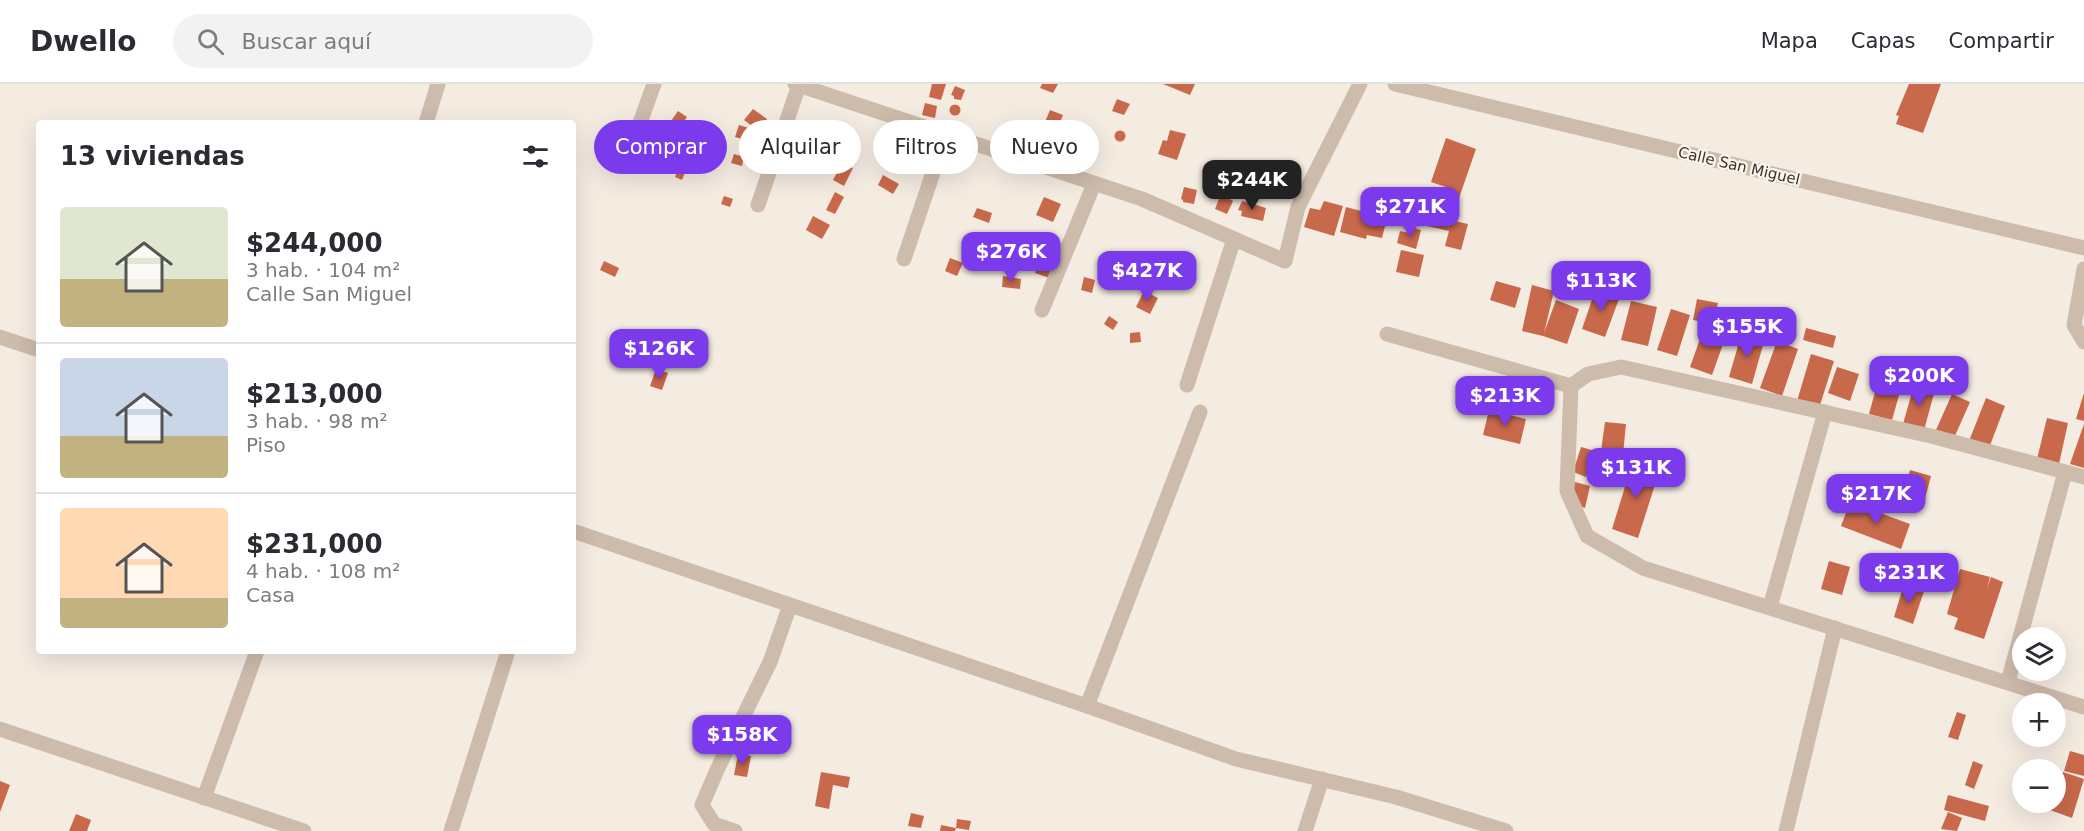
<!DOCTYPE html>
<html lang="es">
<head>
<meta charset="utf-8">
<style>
  :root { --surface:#fff; --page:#f2f2f3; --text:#2b2b33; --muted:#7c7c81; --line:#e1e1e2; --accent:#7c3aed }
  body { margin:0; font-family:"DejaVu Sans",sans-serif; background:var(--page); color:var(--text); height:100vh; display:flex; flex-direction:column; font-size:22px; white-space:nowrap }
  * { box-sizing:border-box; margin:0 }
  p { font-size:20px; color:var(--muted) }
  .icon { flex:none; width:33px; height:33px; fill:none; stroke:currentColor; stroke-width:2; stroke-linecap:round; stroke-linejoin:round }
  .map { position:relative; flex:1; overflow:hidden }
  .drawer { position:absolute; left:36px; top:36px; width:540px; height:534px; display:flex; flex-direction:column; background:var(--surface); border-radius:6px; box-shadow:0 6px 24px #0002 }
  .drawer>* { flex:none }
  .guide { position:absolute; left:594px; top:36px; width:570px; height:54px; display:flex; gap:12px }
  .tools { position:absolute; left:2012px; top:543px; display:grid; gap:12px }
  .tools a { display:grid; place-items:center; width:54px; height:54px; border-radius:50%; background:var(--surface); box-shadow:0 6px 24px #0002; font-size:30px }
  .price { position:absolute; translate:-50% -51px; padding:0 14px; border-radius:12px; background:var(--accent); color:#fff; font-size:20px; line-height:39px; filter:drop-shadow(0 2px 3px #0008) }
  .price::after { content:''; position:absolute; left:50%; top:36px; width:18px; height:14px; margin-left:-9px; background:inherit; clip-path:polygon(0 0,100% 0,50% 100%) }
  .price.selected { background:#222; color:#fff }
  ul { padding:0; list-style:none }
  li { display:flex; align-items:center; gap:18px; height:150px; padding:0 24px }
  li+li { border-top:2px solid var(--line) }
  li span { display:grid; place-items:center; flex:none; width:168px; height:120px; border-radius:6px; color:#555 }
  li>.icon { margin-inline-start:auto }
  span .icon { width:72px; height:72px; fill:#fffc; stroke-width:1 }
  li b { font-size:26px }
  h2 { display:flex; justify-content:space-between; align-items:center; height:72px; padding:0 24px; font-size:26px }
  .tag { padding:0 21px; border-radius:27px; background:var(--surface); box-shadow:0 6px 24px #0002; font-size:21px; line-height:54px }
  .tag.selected { background:var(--accent); color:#fff }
  header { display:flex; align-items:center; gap:36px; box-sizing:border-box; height:84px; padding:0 30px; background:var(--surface); border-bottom:2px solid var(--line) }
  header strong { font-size:28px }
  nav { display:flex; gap:33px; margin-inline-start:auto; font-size:21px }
  .search { width:420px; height:54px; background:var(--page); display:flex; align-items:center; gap:15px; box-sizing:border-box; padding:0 21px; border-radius:33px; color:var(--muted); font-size:22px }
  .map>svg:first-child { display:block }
  .building { fill:#c8694b }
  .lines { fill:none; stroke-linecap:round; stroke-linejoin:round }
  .minor { stroke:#cdbbac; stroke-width:15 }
  .labels { text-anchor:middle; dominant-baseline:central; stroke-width:4.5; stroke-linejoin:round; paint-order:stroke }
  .street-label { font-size:15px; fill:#3b302b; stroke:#fbf5ee }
</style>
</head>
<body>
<header>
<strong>Dwello</strong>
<div class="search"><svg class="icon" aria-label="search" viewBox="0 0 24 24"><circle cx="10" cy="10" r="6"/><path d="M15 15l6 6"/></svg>Buscar aquí</div>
<nav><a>Mapa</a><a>Capas</a><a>Compartir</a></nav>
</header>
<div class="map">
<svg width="2084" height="747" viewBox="0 0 2084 747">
  <rect width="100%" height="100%" fill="#f4ebe1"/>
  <g class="building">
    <path d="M932 0H946L941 16 929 13Z"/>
    <path d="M1042 0H1058L1053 9 1040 4Z"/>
    <path d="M1163 0H1195L1190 11Z"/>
    <path d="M1909 0H1941L1923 49 1896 40 1899 32 1896 31Z"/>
    <path d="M955 2 965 6 961 16 954 15V12L951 11Z"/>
    <path d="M1117 15 1130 20 1124 31 1112 27Z"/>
    <path d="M925 19 937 22 935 34 922 31Z"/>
    <circle cx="955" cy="26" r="5.5"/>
    <path d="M753 25 767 35 759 47 763 48 760 60 735 53 739 41 759 47 744 36Z"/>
    <path d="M1050 26 1063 31 1058 43 1045 38Z"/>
    <path d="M678 27 687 33 680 43 671 37Z"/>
    <path d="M1170 46 1186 50 1177 76 1158 70 1163 56 1167 57Z"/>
    <circle cx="1120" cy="52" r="5.5"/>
    <path d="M834 52 847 58 843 69 829 64Z"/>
    <path d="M1036 54 1048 58 1043 70 1031 65Z"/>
    <path d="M1446 54 1476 65 1458 117 1446 112 1449 104 1431 98Z"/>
    <path d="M734 70 744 73 742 82 731 79Z"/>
    <path d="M1067 76H1078L1077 89 1066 87Z"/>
    <path d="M842 79 853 84 844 102 833 96Z"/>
    <path d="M680 81 687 84 682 96 675 93Z"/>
    <path d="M883 91 899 100 893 110 878 101Z"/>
    <path d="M1184 103 1197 106 1194 120 1183 118V116L1181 115Z"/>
    <path d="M835 108 844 113 835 130 826 126Z"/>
    <path d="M1221 110 1233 117 1227 130 1215 125Z"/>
    <path d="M724 112 733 115 730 123 721 120Z"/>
    <path d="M1044 113 1061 120 1053 138 1036 131Z"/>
    <path d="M1242 117 1266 124 1263 137 1241 132 1242 127 1238 126Z"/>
    <path d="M1324 117 1343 122 1334 152 1304 143 1310 124 1320 126Z"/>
    <path d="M1346 123 1387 134 1382 154 1367 151 1366 155 1340 148Z"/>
    <path d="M977 124 992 129 989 139 973 133Z"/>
    <path d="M1421 129 1468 140 1461 166 1445 162 1449 147 1418 140Z"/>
    <path d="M813 132 830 141 822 155 806 146Z"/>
    <path d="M1410 143 1421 146 1416 165 1397 159 1400 147 1409 149Z"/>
    <path d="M1401 166 1424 171 1419 193 1396 188Z"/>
    <path d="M1042 169 1059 175 1052 195 1035 189Z"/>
    <path d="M950 174 963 179 957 192 945 187Z"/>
    <path d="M1140 174 1147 177 1139 196 1131 193Z"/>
    <path d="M604 177 619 184 615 193 600 186Z"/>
    <path d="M1003 192 1021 195 1020 205 1002 203Z"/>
    <path d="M1084 193 1095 196 1092 209 1081 206Z"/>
    <path d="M1496 197 1521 204 1515 224 1490 216Z"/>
    <path d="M1532 201 1554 207 1544 249 1556 216 1579 225 1567 260 1543 252 1522 247Z"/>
    <path d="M1596 204 1620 212 1605 253 1582 245Z"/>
    <path d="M1144 207 1158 214 1150 230 1136 223Z"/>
    <path d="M1697 215 1718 219 1713 240 1693 236Z"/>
    <path d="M1631 217 1657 223 1648 262 1621 256Z"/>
    <path d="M1671 225 1690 231 1677 272 1657 266Z"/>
    <path d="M1109 232 1118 238 1113 246 1104 240Z"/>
    <path d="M1705 241 1727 249 1712 291 1690 283Z"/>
    <path d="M1806 244 1836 252 1833 264 1803 256Z"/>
    <path d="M1140 248 1141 258 1130 259V249Z"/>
    <path d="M1742 248 1765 254 1752 300 1729 293Z"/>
    <path d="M1777 257 1798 265 1782 312 1760 304Z"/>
    <path d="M1811 270 1834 277 1819 324 1797 317Z"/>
    <path d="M1837 283 1859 290 1850 317 1828 309Z"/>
    <path d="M656 285 668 289 662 306 650 302Z"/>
    <path d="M1880 290 1903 297 1892 336 1869 330Z"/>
    <path d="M1914 301 1935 306 1924 346 1903 340Z"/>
    <path d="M2084 309V337L2076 335Z"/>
    <path d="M1952 310 1970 318 1954 354 1936 346Z"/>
    <path d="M1986 314 2005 322 1989 364 1969 357Z"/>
    <path d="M1489 326 1526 335 1520 360 1483 351Z"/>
    <path d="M2047 334 2068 339 2059 380 2037 375Z"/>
    <path d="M1605 338 1626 340 1623 370 1601 367Z"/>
    <path d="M2084 340V384L2070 380Z"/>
    <path d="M1581 363 1595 367 1586 393 1573 388Z"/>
    <path d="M1633 377 1660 385 1638 454 1612 445Z"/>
    <path d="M1910 386 1931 392 1923 422 1902 416Z"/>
    <path d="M1575 398 1590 402 1585 424 1570 420Z"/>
    <path d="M1850 418 1910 440 1901 465 1841 442Z"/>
    <path d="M1829 477 1850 483 1842 511 1821 505Z"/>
    <path d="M1960 485 1990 493 1987 505 1991 493 2003 498 1984 555 1954 545 1958 534 1947 530Z"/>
    <path d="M1904 500 1924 507 1913 540 1894 533Z"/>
    <path d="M1957 628 1966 631 1958 656 1948 653Z"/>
    <path d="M2070 667 2084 671V692L2064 687Z"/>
    <path d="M738 670 751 672 747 693 734 691Z"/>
    <path d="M1973 677 1983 681 1974 705 1965 701Z"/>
    <path d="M821 688 850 693 848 704 833 701 829 725 815 722Z"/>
    <path d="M2063 688 2084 695 2072 734 2050 726 2053 718H2055V712Z"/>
    <path d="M0 697 10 701 0 728Z"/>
    <path d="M1948 711 1989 722 1985 737 1944 726Z"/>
    <path d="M1948 728 1962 734 1957 747 1941 745Z"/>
    <path d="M911 729 924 732 921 744 908 742Z"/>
    <path d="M76 730 91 736 87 747H69Z"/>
    <path d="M957 735 971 737 969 746 956 744Z"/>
    <path d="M941 741 956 744 955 747H940Z"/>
  </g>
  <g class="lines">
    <g class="minor">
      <path d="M795 0 1142 115 1285 177 1298 123 1360 0"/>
      <path d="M1395 0 2084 164"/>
      <path d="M426 39 438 0"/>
      <path d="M626 78 654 0"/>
      <path d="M758 121 799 1"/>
      <path d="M904 175 946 50"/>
      <path d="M2084 185 2074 241 2084 258"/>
      <path d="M1042 226 1094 100"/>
      <path d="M1387 250 1571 302"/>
      <path d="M0 253 39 266"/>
      <path d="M1187 301 1234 155"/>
      <path d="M1571 302 1567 407 1587 452 1643 484 2084 623"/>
      <path d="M1571 302 1588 290 1621 283 1931 352 2084 393"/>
      <path d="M573 447 1087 622 1236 675 1396 713 1506 747"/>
      <path d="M1770 523 1825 328"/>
      <path d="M2008 598 2065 388"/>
      <path d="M1087 622 1200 328"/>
      <path d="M0 645 304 747"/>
      <path d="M204 714 257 567"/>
      <path d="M451 747 508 567"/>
      <path d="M735 747 714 740 702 721 717 686 770 578 790 521"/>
      <path d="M1305 747 1322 695"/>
      <path d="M1786 747 1835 544"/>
    </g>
  </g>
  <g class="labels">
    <g class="street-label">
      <text transform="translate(1739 82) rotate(13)">Calle San Miguel</text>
    </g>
  </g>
</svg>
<div class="tools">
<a><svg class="icon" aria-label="layers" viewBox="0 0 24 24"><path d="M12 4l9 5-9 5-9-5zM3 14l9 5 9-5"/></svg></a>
<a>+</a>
<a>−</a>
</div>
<b class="price selected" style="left:1252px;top:127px">$244K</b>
<b class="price" style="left:1410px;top:154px">$271K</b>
<b class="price" style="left:1011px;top:199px">$276K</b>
<b class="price" style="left:1147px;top:218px">$427K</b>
<b class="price" style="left:1601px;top:228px">$113K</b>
<b class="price" style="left:1747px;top:274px">$155K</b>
<b class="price" style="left:659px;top:296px">$126K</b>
<b class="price" style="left:1919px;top:323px">$200K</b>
<b class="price" style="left:1505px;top:343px">$213K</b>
<b class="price" style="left:1636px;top:415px">$131K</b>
<b class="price" style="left:1876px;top:441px">$217K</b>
<b class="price" style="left:1909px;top:520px">$231K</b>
<b class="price" style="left:742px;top:682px">$158K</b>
<div class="guide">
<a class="tag selected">Comprar</a>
<a class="tag">Alquilar</a>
<a class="tag">Filtros</a>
<a class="tag">Nuevo</a>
</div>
<section class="drawer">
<h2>13 viviendas<svg class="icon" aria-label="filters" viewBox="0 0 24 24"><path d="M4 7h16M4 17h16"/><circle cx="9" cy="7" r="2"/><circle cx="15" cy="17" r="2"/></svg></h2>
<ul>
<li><span style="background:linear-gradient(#dfe7d0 60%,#c2b280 0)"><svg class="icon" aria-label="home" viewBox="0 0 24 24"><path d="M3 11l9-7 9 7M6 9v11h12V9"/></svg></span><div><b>$244,000</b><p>3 hab. · 104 m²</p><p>Calle San Miguel</p></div></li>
<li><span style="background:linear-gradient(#c9d6e8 65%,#c2b280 0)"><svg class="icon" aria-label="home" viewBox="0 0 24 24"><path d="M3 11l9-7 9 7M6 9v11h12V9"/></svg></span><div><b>$213,000</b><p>3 hab. · 98 m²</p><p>Piso</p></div></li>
<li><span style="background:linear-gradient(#ffd9b3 75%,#c2b280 0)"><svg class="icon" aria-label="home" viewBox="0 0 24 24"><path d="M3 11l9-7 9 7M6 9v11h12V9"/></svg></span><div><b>$231,000</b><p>4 hab. · 108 m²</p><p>Casa</p></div></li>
</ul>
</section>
</div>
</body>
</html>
